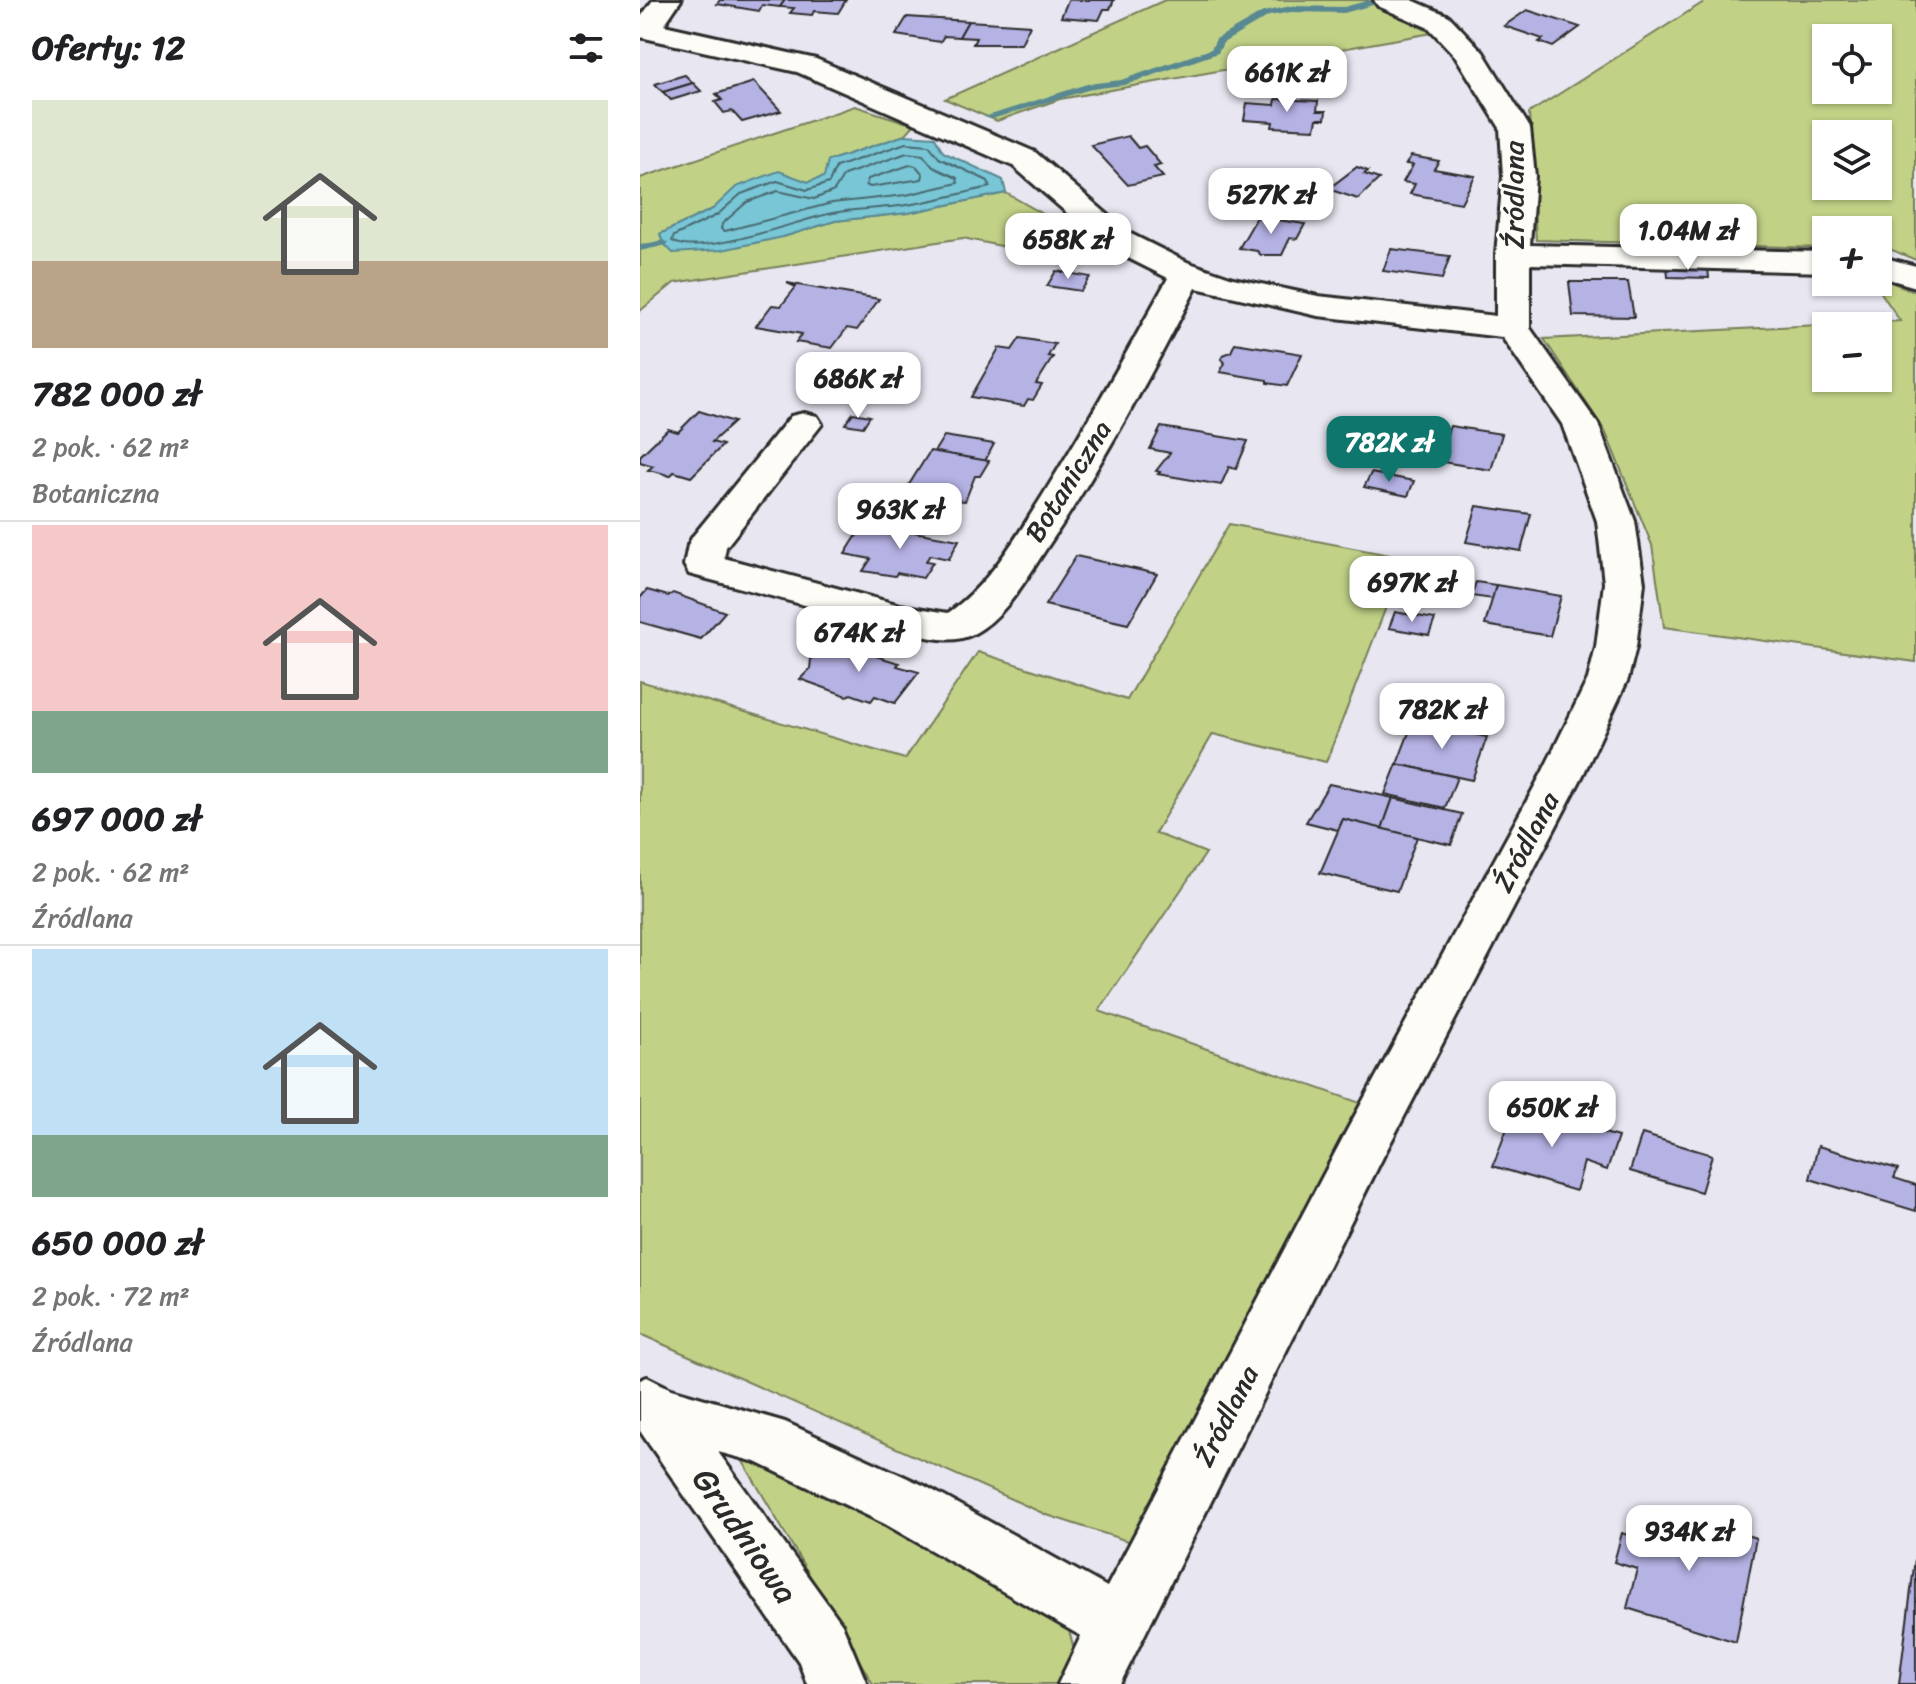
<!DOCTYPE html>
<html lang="pl">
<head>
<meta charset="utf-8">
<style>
  :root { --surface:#fff; --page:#f2f2f2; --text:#202124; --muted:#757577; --line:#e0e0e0; --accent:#0f766e }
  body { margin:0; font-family:Sriracha,sans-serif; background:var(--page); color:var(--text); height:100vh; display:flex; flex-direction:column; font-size:30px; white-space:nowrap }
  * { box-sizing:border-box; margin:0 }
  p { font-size:26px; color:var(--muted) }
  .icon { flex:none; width:44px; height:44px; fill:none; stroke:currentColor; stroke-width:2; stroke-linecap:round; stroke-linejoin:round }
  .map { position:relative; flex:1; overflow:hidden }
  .side { display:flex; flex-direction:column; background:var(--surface); width:640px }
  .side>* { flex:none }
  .controls { position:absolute; left:1172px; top:24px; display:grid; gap:16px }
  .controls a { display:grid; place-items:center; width:80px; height:80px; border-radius:0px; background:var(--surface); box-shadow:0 2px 6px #0004; font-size:40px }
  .price { position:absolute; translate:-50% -68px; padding:0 18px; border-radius:16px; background:#fff; color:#222; font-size:26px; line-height:52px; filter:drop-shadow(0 2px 4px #0008) }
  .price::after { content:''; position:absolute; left:50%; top:48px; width:24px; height:18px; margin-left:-12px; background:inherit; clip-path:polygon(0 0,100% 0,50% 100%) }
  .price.active { background:var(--accent); color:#fff }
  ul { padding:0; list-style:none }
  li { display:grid; align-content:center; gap:16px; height:424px; padding:0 32px }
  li+li { border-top:2px solid var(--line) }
  li span { display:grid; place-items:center; height:248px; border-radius:0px; color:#555 }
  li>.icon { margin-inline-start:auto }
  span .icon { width:144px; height:144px; fill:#fffc; stroke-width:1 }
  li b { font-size:34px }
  h2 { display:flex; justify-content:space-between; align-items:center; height:96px; padding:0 32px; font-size:34px }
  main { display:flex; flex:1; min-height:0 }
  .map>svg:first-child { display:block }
  .green { fill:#c1d287; stroke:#767e59; stroke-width:2; fill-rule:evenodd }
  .water { fill:#78c6d6; stroke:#598892; stroke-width:2 }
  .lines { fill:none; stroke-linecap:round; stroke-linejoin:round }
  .shore { stroke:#4a696f; stroke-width:2 }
  .stream { fill:#598892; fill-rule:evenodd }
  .building { fill:#b5b2e4; stroke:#2b2b2b; stroke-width:2 }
  .minor-casing { stroke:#2b2b2b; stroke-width:6 }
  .minor { fill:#fdfcf7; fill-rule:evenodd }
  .labels { text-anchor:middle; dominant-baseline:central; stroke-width:6; stroke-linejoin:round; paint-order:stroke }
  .street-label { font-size:28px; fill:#2b2b2b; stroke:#fdfcf7 }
  .near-street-label { font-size:34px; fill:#2b2b2b; stroke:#fdfcf7 }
</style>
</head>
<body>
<main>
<section class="side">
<h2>Oferty: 12<svg class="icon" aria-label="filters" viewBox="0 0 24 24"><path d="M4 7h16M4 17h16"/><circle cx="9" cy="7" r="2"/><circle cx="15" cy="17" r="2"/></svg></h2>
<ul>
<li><span style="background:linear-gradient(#dfe7d0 65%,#b9a48a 0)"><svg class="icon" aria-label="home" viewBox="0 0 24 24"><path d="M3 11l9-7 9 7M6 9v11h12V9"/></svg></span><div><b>782 000 zł</b><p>2 pok. · 62 m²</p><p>Botaniczna</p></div></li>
<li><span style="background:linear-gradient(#f6c9c9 75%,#7fa58c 0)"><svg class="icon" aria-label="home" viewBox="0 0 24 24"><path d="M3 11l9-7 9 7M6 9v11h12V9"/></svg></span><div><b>697 000 zł</b><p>2 pok. · 62 m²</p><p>Źródlana</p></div></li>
<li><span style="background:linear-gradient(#bfe0f5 75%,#7fa58c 0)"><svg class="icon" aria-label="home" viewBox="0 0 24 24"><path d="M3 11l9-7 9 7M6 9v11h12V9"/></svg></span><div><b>650 000 zł</b><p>2 pok. · 72 m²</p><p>Źródlana</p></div></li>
</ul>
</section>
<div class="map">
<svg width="1276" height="1684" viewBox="0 0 1276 1684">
  <rect width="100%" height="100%" fill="#e7e6f1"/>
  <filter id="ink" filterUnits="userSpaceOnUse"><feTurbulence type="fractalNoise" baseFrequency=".0125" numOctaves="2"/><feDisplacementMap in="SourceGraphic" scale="16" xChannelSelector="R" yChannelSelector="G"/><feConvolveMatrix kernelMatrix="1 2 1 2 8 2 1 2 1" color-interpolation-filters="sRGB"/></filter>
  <g filter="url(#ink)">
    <g class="green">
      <path d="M525 0H728L792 33 420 99 357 121 305 99Z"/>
      <path d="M1067 0H1276V260L1252 250 1238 249V230H1186V248L896 240 889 113ZM1186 38H1238V90H1186ZM1186 134H1238V186H1186Z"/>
      <path d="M215 106 274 125 265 135 188 161 184 177 168 182 139 172 97 187 73 209 20 234 143 237 195 221 268 213 366 193 433 231 447 264 323 238 34 283 0 311V178Z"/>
      <path d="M1238 277 1276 292V662L1024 627 1012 545 965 431 904 339 1260 321 1234 282H1238ZM1238 326V378H1186V326Z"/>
      <path d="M589 524 765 558 686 762 573 734 515 833 566 853 459 1011 726 1105 500 1545 407 1515 0 1334V681L265 759 338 652 487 700Z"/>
      <path d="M94 1446 298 1544 426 1619 436 1657 421 1684H233Z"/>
    </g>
    <path class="water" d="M265 135 295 137 303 152 363 180 366 193 268 213 195 221 143 237 82 250 33 253 23 243 20 234 73 209 96 187 139 171 168 182 184 177 188 161Z"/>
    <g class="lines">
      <g class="shore">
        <path d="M266 143 289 145 299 158 348 181 350 187C322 193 294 201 266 205 242 209 217 208 193 213 160 219 59 259 32 241L34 236 77 215 101 194 137 181 167 190 189 183 196 167Z"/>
        <path d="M267 153 283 155 293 167 317 178 318 183 266 195 192 203 85 231 81 229 82 224 107 202 138 191 174 199 194 191 204 175Z"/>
        <path d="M270 165 276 166 283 174 282 179 230 187 226 185 228 179Z"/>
      </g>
      <g class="stream">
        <path d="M730 0 735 3 733 5 704 13 651 12 629 16 583 43 578 53 485 85 451 89 352 119 344 117 447 84 481 80 571 49 576 39 623 12 651 6 704 7Z"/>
        <path d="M23 240 28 243 27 245 0 251V245Z"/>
      </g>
    </g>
    <g class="building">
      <path d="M80 0H145L140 7 122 5 119 11 77 4Z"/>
      <path d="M145 0H206L198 13 174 11 172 15 150 13 154 8 140 7Z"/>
      <path d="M428 0H474L470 9H464L459 20 421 17Z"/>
      <path d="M887 10 940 27 913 47 899 42 903 39 864 26Z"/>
      <path d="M267 17 328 21 319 37 304 36 300 42 256 35Z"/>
      <path d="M328 21 390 25 381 44H333L336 38 319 37Z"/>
      <path d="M45 75 53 83 23 92 15 84Z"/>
      <path d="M114 82 141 111 102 122 92 111 84 113 75 102 82 100 76 94Z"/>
      <path d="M53 83 61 91 31 100 23 92Z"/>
      <path d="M636 99 678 101 677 111H686L685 119H677L675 129 632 127 633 122 604 120 607 103 635 105Z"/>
      <path d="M488 136 498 148 505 146 521 165 514 167 523 177 488 185 451 145Z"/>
      <path d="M771 156 799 161 794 169 835 176 821 203 770 194 775 184 763 182 773 165 766 164Z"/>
      <path d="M717 167 728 171 724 174 739 179 718 199 688 189Z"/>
      <path d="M617 217 665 224 657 239 650 238 642 255H621L617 251 599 248Z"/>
      <path d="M751 249 810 256 802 279 743 271Z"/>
      <path d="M1027 266 1068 267 1069 278 1028 277Z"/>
      <path d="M416 271 450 277 441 291 407 286Z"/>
      <path d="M929 282H988L994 317 933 316Z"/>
      <path d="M147 283 239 299 217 330 207 328 192 348 156 342 162 334 116 326 132 305 141 306 156 287Z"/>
      <path d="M380 338 415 344 408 356 413 357 396 384 402 385 393 400 388 399 384 406 331 397 359 348 372 350Z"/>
      <path d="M595 343 662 354 647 386 627 383V380L580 372 585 363 581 359 583 355 591 352Z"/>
      <path d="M59 411 94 422 72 442 83 445 51 477 34 472 30 476 21 473 8 470 13 466 0 462V456L28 429 38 432Z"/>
      <path d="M213 413 230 416 223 427 205 424Z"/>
      <path d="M810 426 862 434 851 470 797 461Z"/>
      <path d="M521 427 608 441 596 469 589 467 581 485 518 474 520 472 516 471 530 453 510 449Z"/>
      <path d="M304 436 354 444 345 461 294 452Z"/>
      <path d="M290 451 349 461 340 476H335L325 501 291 498 285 494 265 491Z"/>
      <path d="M731 473 774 481 768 496 724 487Z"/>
      <path d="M837 506 891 514 881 551 826 542Z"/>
      <path d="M222 527 261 534 263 530 319 540 309 559 290 555 286 561 293 562 283 578 257 573 255 576 223 571 231 559 205 554Z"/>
      <path d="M436 556 517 574 488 624 405 605Z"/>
      <path d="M771 562 813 568 806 589 763 583Z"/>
      <path d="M836 582 856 585 853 599 831 596Z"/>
      <path d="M856 585 921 596 910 636 845 625Z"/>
      <path d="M7 590 28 596 33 593 85 612 61 639 0 622V598Z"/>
      <path d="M755 612 795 619 789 635 749 628Z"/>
      <path d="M190 642 259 663 257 666 279 672 255 703 235 696 231 701 211 694 207 696 160 679 170 669 171 659 182 654Z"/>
      <path d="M773 722 847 737 832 780 757 764Z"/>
      <path d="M757 764 817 777 805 808 745 794Z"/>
      <path d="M689 784 753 798 742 829 703 819 698 830 666 822Z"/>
      <path d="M753 798 822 814 811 845 742 829Z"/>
      <path d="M703 819 777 837 757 891 680 873Z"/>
      <path d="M875 1107 978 1137 967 1170 944 1162 936 1191 853 1166Z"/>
      <path d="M1002 1134 1072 1155 1061 1192 990 1171Z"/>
      <path d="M1178 1146 1258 1169 1254 1178 1276 1185V1211L1170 1179Z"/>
      <path d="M1013 1507 1116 1538 1096 1642 987 1608 997 1569 974 1562 982 1533 1005 1541Z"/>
      <path d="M1276 1551V1684H1259Z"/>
    </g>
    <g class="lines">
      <defs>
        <g id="minor">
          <path d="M13 0H41L24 25 176 59 395 152 489 233 547 262 593 278 678 296 856 316V254L863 176 860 128 816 57 789 28 738 6 734 0H772L809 16 843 52 890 128 895 176 890 245 1186 252V272L890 264V328L958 424 995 521 1004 583 996 647 988 679 944 773 743 1157 480 1684H418L441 1636 245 1524 116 1462 78 1452 202 1624 227 1684H167L159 1662 0 1431V1380L7 1377 31 1389 145 1422 285 1486 467 1587 707 1130 902 773 948 679 956 647 964 583 957 521 922 424 862 337 678 316 556 288C509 378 461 468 404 552 385 581 364 618 333 634 314 644 292 638 273 634L49 574 44 565 48 545 53 536 151 416 164 413 177 416 182 424 86 547 84 558 260 605 308 613C349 585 377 536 403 495 447 424 488 351 528 278L466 247 373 166 157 72 0 37V18Z"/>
          <path d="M1238 256 1276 266V287L1238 276Z"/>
        </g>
      </defs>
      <use href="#minor" class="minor-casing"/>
      <use href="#minor" class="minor"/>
    </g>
  </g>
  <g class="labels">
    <g class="street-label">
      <text transform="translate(873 195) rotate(-90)">Źródlana</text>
      <text transform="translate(428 481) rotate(-58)">Botaniczna</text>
      <text transform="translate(886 842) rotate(-62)">Źródlana</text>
      <text transform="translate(586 1416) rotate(-63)">Źródlana</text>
    </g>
    <g class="near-street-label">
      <text transform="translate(105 1536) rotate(55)">Grudniowa</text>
    </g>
  </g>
</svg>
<div class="controls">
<a><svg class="icon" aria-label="locate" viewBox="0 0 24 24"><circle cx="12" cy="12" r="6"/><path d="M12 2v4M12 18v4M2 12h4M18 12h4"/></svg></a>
<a><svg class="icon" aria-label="layers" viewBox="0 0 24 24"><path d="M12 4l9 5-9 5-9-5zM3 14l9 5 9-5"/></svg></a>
<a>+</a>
<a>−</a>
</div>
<b class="price" style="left:647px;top:114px">661K zł</b>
<b class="price" style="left:631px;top:236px">527K zł</b>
<b class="price" style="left:1048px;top:272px">1.04M zł</b>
<b class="price" style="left:428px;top:281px">658K zł</b>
<b class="price" style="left:218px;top:420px">686K zł</b>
<b class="price active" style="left:749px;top:484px">782K zł</b>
<b class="price" style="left:260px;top:551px">963K zł</b>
<b class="price" style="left:772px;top:624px">697K zł</b>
<b class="price" style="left:219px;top:674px">674K zł</b>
<b class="price" style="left:802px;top:751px">782K zł</b>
<b class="price" style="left:912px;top:1149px">650K zł</b>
<b class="price" style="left:1049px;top:1573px">934K zł</b>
</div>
</main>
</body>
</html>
